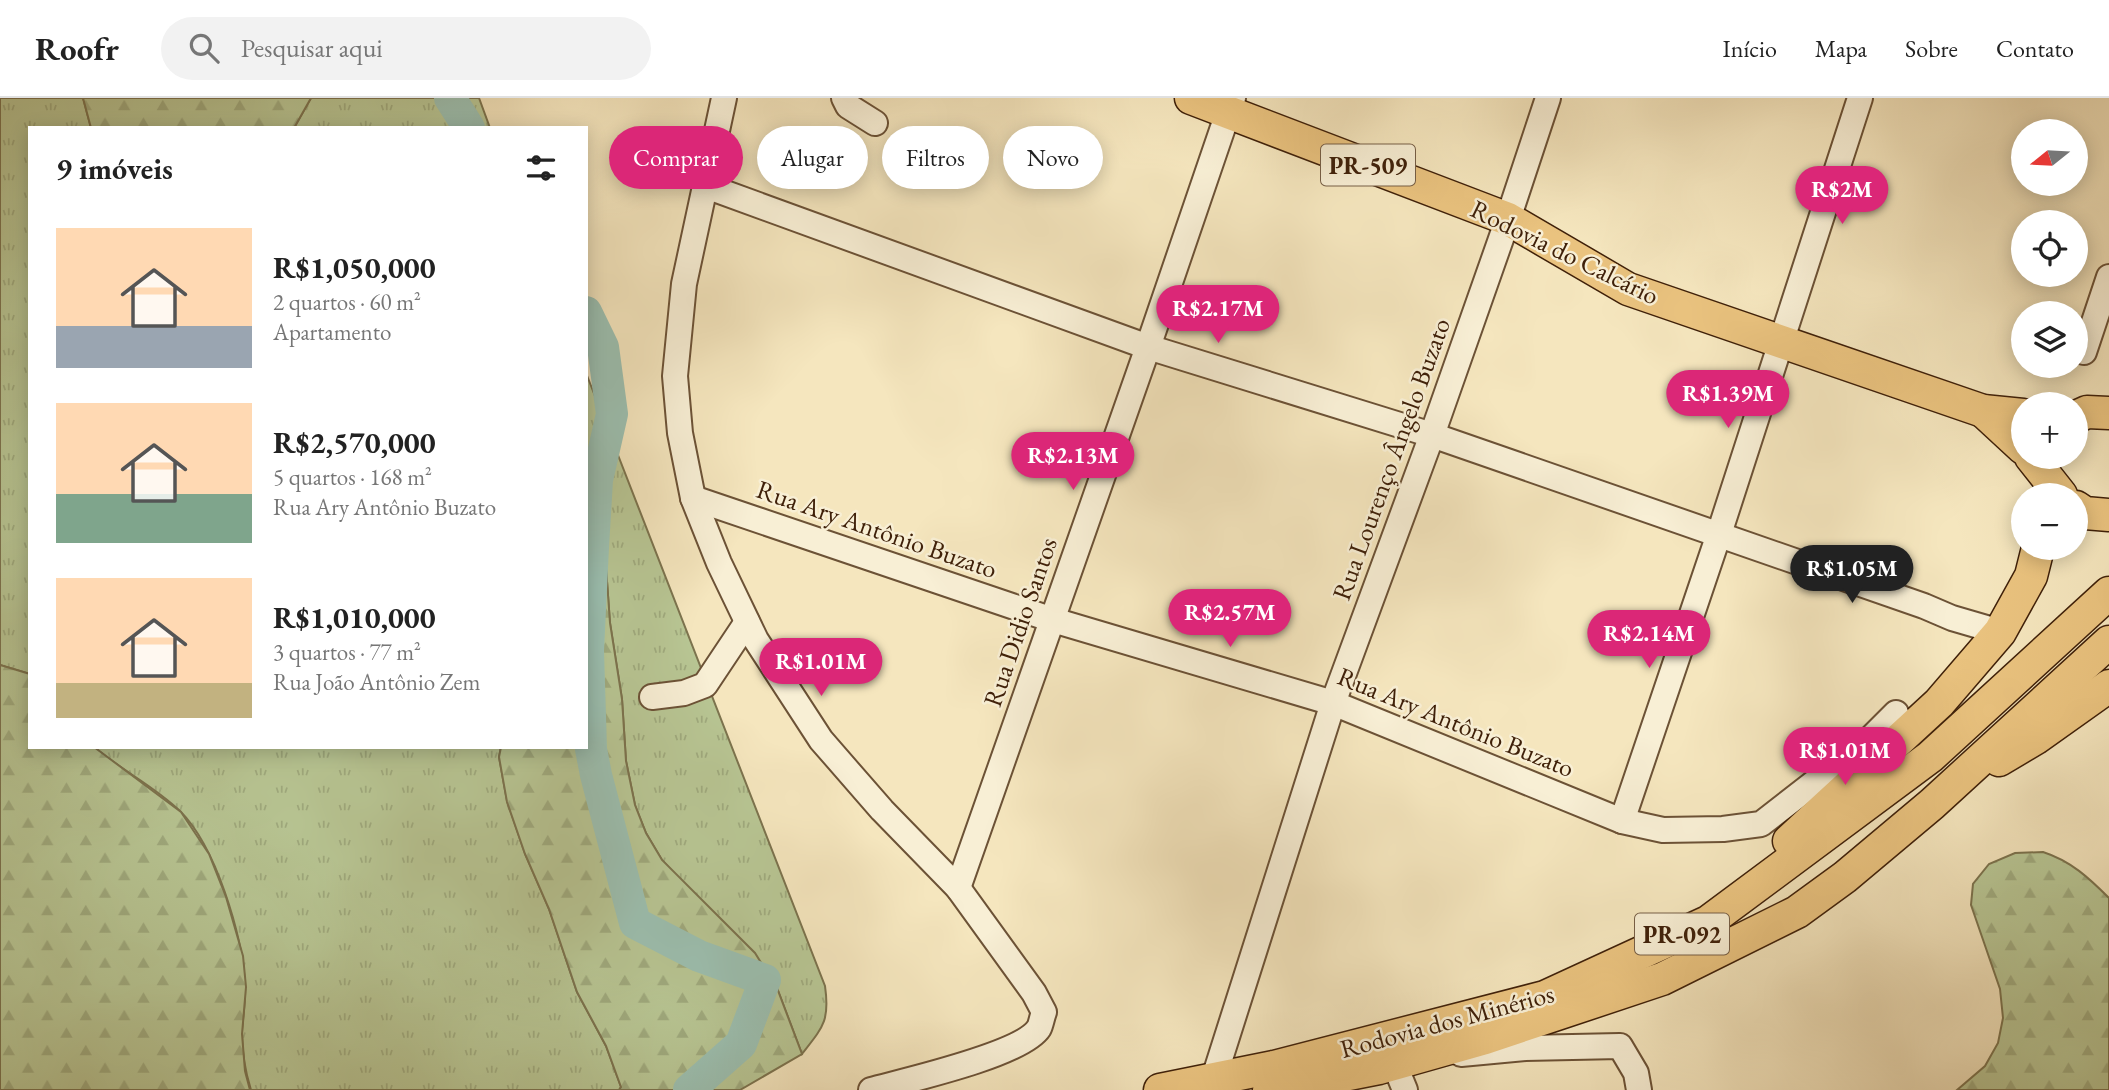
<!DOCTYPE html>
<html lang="pt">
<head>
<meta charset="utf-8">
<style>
  :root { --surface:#fff; --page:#f2f2f2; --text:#222; --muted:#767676; --line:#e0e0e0; --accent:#db2777 }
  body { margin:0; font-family:"EB Garamond",serif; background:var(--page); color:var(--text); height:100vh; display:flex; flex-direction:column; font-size:26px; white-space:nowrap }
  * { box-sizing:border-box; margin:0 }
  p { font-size:23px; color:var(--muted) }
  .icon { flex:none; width:38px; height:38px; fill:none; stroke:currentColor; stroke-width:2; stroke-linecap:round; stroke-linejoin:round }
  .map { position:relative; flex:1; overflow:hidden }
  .side { position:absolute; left:28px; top:28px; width:560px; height:623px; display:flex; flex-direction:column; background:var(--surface); border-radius:0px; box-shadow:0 4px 18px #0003 }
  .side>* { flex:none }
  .banner { position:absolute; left:609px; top:28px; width:665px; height:63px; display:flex; gap:14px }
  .needle { width:46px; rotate:252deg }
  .controls { position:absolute; left:2011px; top:21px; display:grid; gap:14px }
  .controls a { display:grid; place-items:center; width:77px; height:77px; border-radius:50%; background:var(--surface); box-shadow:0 4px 18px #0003; font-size:35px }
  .price { position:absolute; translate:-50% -60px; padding:0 16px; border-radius:24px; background:var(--accent); color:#fff; font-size:23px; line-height:46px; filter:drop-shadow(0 2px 4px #0008) }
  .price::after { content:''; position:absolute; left:50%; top:42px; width:21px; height:16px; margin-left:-10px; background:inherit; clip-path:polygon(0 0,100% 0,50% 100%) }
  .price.active { background:#222; color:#fff }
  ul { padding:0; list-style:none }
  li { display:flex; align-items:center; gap:21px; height:175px; padding:0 28px }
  li span { display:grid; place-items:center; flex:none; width:196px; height:140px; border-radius:0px; color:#555 }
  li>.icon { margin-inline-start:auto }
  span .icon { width:84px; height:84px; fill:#fffc; stroke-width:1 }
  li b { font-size:30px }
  h2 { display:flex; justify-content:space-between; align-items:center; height:84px; padding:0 28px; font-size:30px }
  .pill { padding:0 24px; border-radius:32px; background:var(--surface); box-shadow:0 4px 18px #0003; font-size:24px; line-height:63px }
  .pill.active { background:var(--accent); color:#fff }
  header { display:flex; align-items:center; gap:42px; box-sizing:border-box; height:98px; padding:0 35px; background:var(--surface); border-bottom:2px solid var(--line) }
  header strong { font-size:33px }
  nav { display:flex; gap:38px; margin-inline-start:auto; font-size:24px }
  .search { width:490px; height:63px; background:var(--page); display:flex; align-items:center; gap:18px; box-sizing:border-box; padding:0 24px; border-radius:38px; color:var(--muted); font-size:26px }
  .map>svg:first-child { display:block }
  .grass { fill:url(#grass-tufts); stroke:#7c734e; stroke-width:2 }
  .forest { fill:url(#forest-firs); stroke:#7c734e; stroke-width:2 }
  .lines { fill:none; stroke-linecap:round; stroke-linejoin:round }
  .river { stroke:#9cc0b1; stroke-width:32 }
  .minor-casing { stroke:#6c5236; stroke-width:28 }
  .major-casing { stroke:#3f2009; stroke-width:35 }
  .minor { stroke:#f8efd5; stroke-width:24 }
  .major { stroke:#eac37f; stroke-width:32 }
  .labels { text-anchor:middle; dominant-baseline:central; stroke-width:5; stroke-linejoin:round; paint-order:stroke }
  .shield { fill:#f8efd5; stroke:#765e46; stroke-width:2 }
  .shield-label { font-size:24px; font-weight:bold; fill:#3f2009 }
  .street-label { font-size:26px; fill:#3f2009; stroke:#f8efd5 }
</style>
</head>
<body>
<header>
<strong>Roofr</strong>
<div class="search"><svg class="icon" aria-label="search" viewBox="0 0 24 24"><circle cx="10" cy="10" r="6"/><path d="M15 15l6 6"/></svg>Pesquisar aqui</div>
<nav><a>Início</a><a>Mapa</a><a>Sobre</a><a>Contato</a></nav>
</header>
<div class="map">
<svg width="2109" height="992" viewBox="0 0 2109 992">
  <defs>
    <pattern id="grass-tufts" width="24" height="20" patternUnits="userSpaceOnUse" patternTransform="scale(1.75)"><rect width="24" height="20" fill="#b8c694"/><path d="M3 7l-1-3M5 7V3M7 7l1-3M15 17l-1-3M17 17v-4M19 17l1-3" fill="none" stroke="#9faa7e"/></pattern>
    <pattern id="forest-firs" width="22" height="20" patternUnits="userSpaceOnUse" patternTransform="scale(1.75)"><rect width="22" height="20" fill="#b8c694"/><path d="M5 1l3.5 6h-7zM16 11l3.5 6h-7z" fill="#9faa7e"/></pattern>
  </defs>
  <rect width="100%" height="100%" fill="#f5e6be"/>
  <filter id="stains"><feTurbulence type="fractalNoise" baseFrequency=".00286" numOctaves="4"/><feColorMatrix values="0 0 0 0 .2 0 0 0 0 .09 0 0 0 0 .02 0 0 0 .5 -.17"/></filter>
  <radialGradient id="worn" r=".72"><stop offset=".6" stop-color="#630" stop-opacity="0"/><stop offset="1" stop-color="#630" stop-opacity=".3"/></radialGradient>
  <g class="grass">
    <path d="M0 0H83L91 30H30V576L0 567Z"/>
    <path d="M311 0H479L490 30H294Z"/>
    <path d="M586 275 825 888C830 923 823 929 802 956L777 890 662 762 646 735 635 707 626 663 622 601 610 525 602 413 586 375Z"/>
    <path d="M94 649H501L499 659 507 703 525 756 549 811 577 894 606 948 621 989 619 992H251C245 973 242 954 242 934 243 918 246 902 245 886 242 836 216 749 180 713 154 688 121 672 94 649Z"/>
  </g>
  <g class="forest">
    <path d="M83 0H311L294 30H91Z"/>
    <path d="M586 375 602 413 610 525 622 601 626 663 635 707 646 735 662 762 755 855 777 890 802 956 740 992H619L621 989 606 948 577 894 549 811 525 756 507 704 499 659 501 649H586Z"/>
    <path d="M0 567 30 576V649H94L181 714 209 756 226 799 243 858 246 889 242 936 245 973 250 992H0Z"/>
    <path d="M2043 754C2071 763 2089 780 2109 800V992H1957L1985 968 1998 945 2003 920 2000 891 1971 807 1973 786 1989 766 2015 755Z"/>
  </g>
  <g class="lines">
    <g class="river">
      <path d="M450 0 469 30"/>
      <path d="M586 214 603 249 612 316 597 382 593 449 588 553 591 651 596 677 635 825 699 858 765 882 741 946 689 992"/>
    </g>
    <defs>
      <g id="minor">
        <path d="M724 0 684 186 675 278 680 335 693 400 719 465 756 542 821 642 882 712 958 790 1034 895 1044 914C1042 919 1041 926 1039 930 1022 957 904 983 871 992"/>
        <path d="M844 0 848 8 875 25"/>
        <path d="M706 88 1148 249 1432 337 1924 508 1952 520 2000 534"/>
        <path d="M2084 254 2109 179"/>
        <path d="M693 400 1053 522 1333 605 1622 723 1663 732 1723 731 1761 726 1869 642 1896 615"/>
        <path d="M652 599 684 595 705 587 747 524"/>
        <path d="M1622 723 1719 436 1860 0"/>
        <path d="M958 790 1148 249 1233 0"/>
        <path d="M1461 956 1525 950 1620 948 1636 975 1639 992"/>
        <path d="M1394 965 1405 992"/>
        <path d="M1213 983 1333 605 1432 337 1508 121 1548 0"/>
      </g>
      <g id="major">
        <path d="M1191 0 1508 121 1628 191 1983 313 2023 317"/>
        <path d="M1983 313 2023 350"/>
        <path d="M2076 319 2087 314 2109 315"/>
        <path d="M2031 359 2061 397"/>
        <path d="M2076 409 2085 415 2109 417"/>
        <path d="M1999 662 2036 640 2109 588"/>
        <path d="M1789 743 1939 605 2000 534 2031 478 2038 450"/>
        <path d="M1160 992 1274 969 1545 899 1708 824 1930 659 2109 495"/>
        <path d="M1269 992 1379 970 1485 940 1662 881 1797 814 1845 779 1932 706 2109 544"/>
      </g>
    </defs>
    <use href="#minor" class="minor-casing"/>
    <use href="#major" class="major-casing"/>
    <use href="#minor" class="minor"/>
    <use href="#major" class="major"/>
  </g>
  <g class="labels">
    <g class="shield">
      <rect x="1321" y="46.5" width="94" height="41" rx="5"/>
      <rect x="1635" y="815.5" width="94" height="41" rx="5"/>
    </g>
    <g class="shield-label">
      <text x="1368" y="67">PR-509</text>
      <text x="1682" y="836">PR-092</text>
    </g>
    <g class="street-label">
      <text transform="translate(1565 154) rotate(26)">Rodovia do Calcário</text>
      <text transform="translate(1391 361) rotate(-70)">Rua Lourenço Ângelo Buzato</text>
      <text transform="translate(877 431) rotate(19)">Rua Ary Antônio Buzato</text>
      <text transform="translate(1020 524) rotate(-71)">Rua Didio Santos</text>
      <text transform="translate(1456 624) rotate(22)">Rua Ary Antônio Buzato</text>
      <text transform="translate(1447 923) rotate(-15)">Rodovia dos Minérios</text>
    </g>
  </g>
  <rect width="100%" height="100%" filter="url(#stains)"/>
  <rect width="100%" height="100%" fill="url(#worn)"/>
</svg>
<div class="controls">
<a><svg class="needle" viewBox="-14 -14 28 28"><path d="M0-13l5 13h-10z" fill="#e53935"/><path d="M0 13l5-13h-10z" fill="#767676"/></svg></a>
<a><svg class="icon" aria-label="locate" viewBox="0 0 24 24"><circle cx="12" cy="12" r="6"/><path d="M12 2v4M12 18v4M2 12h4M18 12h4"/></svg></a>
<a><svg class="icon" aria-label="layers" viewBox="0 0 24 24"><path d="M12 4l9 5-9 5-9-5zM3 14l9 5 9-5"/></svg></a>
<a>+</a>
<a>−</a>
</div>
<b class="price" style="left:1842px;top:128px">R$2M</b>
<b class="price" style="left:1218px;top:247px">R$2.17M</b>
<b class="price" style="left:1728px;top:332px">R$1.39M</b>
<b class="price" style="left:1073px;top:394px">R$2.13M</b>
<b class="price active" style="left:1852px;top:507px">R$1.05M</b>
<b class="price" style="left:1230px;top:551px">R$2.57M</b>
<b class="price" style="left:1649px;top:572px">R$2.14M</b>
<b class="price" style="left:821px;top:600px">R$1.01M</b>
<b class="price" style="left:1845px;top:689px">R$1.01M</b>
<div class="banner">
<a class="pill active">Comprar</a>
<a class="pill">Alugar</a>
<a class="pill">Filtros</a>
<a class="pill">Novo</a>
</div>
<section class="side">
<h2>9 imóveis<svg class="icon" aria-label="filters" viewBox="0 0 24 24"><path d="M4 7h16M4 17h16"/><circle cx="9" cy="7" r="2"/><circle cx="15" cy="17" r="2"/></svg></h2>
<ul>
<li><span style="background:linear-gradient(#ffd9b3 70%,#9aa5b1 0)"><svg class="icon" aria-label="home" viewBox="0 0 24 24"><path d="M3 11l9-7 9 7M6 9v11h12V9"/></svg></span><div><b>R$1,050,000</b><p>2 quartos · 60 m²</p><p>Apartamento</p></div></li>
<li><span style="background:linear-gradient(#ffd9b3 65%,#7fa58c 0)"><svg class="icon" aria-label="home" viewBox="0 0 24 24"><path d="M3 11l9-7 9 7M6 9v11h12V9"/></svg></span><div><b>R$2,570,000</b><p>5 quartos · 168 m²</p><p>Rua Ary Antônio Buzato</p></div></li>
<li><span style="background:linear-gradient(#ffd9b3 75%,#c2b280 0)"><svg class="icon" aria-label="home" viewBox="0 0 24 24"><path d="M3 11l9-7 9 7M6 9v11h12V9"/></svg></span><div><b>R$1,010,000</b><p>3 quartos · 77 m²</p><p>Rua João Antônio Zem</p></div></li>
</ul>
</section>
</div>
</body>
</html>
